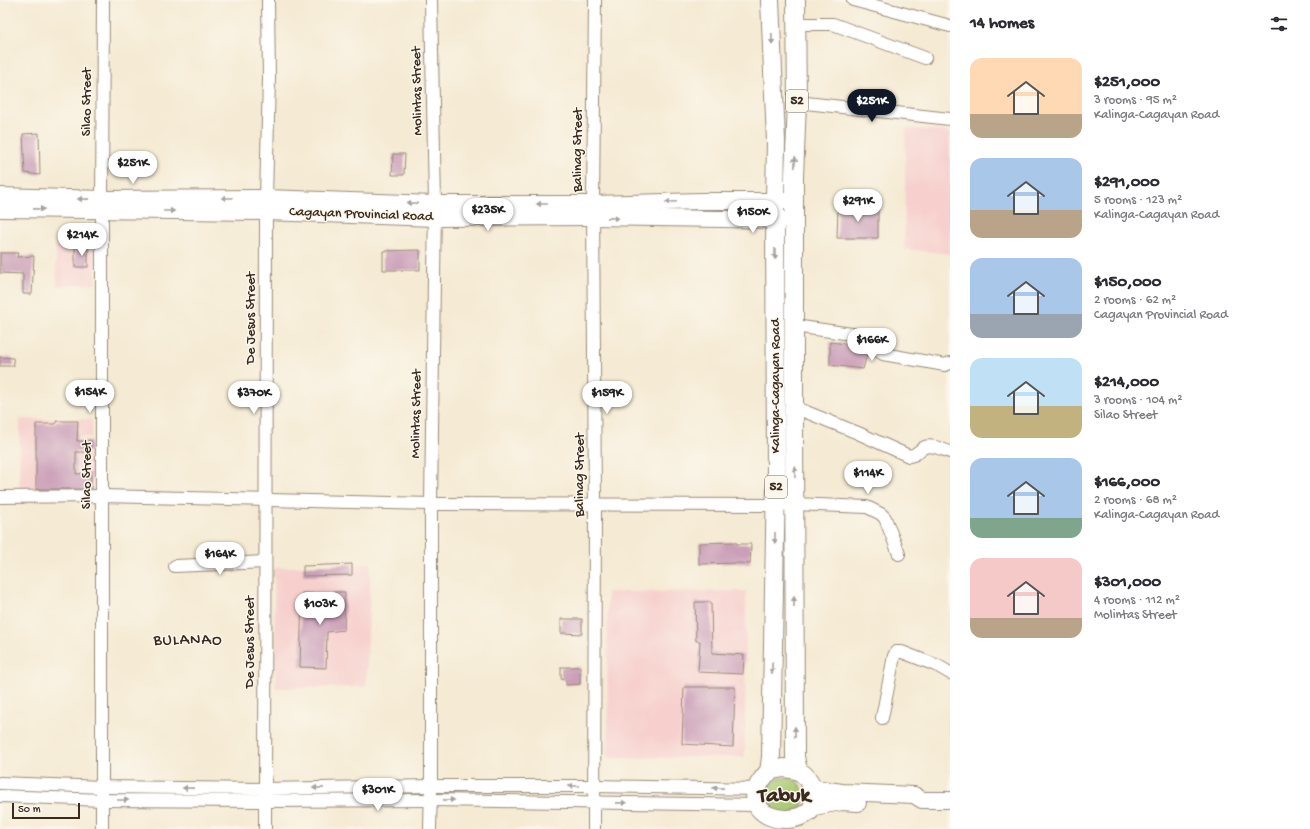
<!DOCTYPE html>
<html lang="en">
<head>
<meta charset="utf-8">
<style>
  :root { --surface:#fff; --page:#f7f7f7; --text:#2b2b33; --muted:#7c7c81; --accent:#111827 }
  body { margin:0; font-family:"Gochi Hand",sans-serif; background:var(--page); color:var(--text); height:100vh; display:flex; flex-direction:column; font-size:15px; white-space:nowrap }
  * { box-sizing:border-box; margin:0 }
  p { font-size:13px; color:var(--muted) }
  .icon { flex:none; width:22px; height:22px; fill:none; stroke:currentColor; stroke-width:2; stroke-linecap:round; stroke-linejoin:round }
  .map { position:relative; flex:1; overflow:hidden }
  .side { display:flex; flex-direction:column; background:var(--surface); width:360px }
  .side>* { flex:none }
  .scale { position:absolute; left:12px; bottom:10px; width:68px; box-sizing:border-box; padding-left:4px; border:2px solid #3b2a1e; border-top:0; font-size:11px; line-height:14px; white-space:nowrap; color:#3b2a1e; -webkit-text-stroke:3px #fbf7ec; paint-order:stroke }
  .price { position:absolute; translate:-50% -34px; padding:0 9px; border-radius:14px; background:#fff; color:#222; font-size:13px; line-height:26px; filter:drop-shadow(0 1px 2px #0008) }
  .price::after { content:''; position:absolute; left:50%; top:24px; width:12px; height:9px; margin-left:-6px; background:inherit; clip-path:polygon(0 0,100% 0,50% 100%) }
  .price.selected { background:var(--accent); color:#fff }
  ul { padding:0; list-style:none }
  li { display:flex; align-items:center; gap:12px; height:100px; padding:0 20px }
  li span { display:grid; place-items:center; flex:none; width:112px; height:80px; border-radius:12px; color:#555 }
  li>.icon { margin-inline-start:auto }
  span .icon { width:48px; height:48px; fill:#fffc; stroke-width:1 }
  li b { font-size:17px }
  h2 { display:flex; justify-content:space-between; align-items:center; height:48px; padding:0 20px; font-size:17px }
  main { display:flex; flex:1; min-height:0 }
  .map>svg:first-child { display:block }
  .built { fill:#f7d0cd }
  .green { fill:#aac971; stroke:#727a48 }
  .building { fill:#ca9fb8 }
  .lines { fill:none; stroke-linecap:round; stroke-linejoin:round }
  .minor-casing { stroke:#988a78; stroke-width:14 }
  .major-casing { stroke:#988a78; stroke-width:18 }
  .highway-casing { stroke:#988a78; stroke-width:20 }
  .minor { stroke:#fff; stroke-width:12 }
  .major { stroke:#fff; stroke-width:16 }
  .highway { stroke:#fff; stroke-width:18 }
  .oneway { fill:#a79f9a }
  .labels { text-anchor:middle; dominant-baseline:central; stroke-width:3; stroke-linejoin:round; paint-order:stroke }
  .shield { fill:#fbf7ec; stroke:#75685c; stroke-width:1 }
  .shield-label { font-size:13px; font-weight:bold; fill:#3b2a1e }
  .street-label { font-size:14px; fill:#3b2a1e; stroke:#fbf7ec }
  .quarter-label { font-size:16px; letter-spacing:1px; fill:#3b2a1e; stroke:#fbf7ec }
  .town-label { font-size:22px; font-weight:bold; fill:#3b2a1e; stroke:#fbf7ec }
</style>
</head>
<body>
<main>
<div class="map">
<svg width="950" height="829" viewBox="0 0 950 829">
  <rect width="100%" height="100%" fill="#fbf7ec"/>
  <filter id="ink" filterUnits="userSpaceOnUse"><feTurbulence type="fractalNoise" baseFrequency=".025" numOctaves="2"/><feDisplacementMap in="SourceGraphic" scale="8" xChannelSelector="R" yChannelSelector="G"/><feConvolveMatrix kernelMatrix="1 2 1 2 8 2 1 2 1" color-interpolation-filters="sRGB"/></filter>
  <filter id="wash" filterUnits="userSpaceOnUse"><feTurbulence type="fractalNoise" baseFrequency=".012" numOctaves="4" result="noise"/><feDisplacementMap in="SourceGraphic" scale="16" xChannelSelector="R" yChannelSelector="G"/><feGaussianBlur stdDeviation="0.9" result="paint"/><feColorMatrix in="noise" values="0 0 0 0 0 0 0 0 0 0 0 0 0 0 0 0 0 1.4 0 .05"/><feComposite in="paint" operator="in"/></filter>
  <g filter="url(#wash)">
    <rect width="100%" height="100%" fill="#f5ead3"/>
    <g class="built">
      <path d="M906 128 950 132V254L904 249Z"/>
      <path d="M94 236 96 284 57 286 55 237Z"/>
      <path d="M20 419H92V437H56L55 454H93V490H19Z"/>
      <path d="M371 563 366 687 276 688 274 568Z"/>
      <path d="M746 591 745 757 608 758 607 592Z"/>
    </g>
    <path class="green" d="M780 778C798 776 808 789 802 806L789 816 767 805C764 793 768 784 780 778Z"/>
    <g id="blocks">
      <g class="building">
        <path d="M39 133 40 175 25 173 23 134Z"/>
        <path d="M393 154H405L404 175H392Z"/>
        <path d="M838 207H878V238H837Z"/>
        <rect x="75" y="247" width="13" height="20"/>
        <path d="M420 250V270H383V251Z"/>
        <path d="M0 253H18L17 257 34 256 32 294H23V274L0 273Z"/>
        <path d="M830 342 864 346 868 351 863 369 830 365Z"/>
        <path d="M0 357 13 358 14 366H0Z"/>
        <path d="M56 421H78L77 441H91V452H76V474L91 473V489H36V424H56Z"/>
        <path d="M736 542V544H751L750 564 739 563 699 564V543Z"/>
        <path d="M352 564V575L303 576V566Z"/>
        <path d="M332 592H345L344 630 327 632 326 668 300 667 302 593 332 595Z"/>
        <path d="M695 602H711L712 653 744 655 743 674 698 672 700 641H696Z"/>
        <path d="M561 619H582V634L561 633Z"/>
        <path d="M561 667H580V684L566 685V680L561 679Z"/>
        <path d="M684 687H735L733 747 682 744Z"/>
      </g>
    </g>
  </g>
  <g filter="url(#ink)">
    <use href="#blocks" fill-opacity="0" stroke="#988a78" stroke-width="1"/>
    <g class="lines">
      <defs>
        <g id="minor">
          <path d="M853 0 950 26"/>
          <path d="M796 24H833L925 58"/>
          <path d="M797 102 950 119"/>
          <path d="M794 326 859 335 869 340 877 350 883 354 945 365 950 363"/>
          <path d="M794 407 858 433 909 456C919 455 918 449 925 447 932 444 943 450 950 452"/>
          <path d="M0 497 102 496 431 504 775 505 794 504 867 507 881 514 885 518 899 554"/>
          <path d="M175 566 265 562"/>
          <path d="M882 718 894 656 896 652H902L938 666 950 673"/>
          <path d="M0 783 103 787 264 789 431 786H594L757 789"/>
          <path d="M0 796 103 800 265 801 430 800 756 805"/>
          <path d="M102 829V211L103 0"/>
          <path d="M265 829 266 198 269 78 268 0"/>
          <path d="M430 829 431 786V504L435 204 431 0"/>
          <path d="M594 829 595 504 593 204 595 0"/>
        </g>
        <g id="major">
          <path d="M0 196 102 199 266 198 435 204H593L701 201H788"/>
          <path d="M0 209 266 212 435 218 593 217 788 220"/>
          <path d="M814 788 842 792 914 795 922 800H950"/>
          <path d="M813 807 842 802 858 803"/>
        </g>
        <g id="highway">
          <path d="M796 0 797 102 794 177V407L795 757 798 771"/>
          <path d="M784 768C788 769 795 769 799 771 812 779 819 798 810 811 787 829 742 815 759 784 762 780 765 774 769 772 773 769 779 769 784 768Z"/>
          <path d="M769 772 771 757 776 477 775 201 776 141 770 0"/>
        </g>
      </defs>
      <use href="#minor" class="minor-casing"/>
      <use href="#major" class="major-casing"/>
      <use href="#highway" class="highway-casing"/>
      <use href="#minor" class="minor"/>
      <use href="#major" class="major"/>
      <use href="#highway" class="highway"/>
    </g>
    <defs><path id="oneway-solid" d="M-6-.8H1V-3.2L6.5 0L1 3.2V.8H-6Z"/></defs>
    <g class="oneway">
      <use href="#oneway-solid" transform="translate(772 39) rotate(88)"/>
      <use href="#oneway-solid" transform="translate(795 162) rotate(-88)"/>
      <use href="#oneway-solid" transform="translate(227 198) rotate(180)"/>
      <use href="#oneway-solid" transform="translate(83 199) rotate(-179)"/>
      <use href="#oneway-solid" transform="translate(671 202) rotate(178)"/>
      <use href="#oneway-solid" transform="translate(412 203) rotate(-178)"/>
      <use href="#oneway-solid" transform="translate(542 204) rotate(-180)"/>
      <use href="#oneway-solid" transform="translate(39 209) rotate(1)"/>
      <use href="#oneway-solid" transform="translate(169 211)"/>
      <use href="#oneway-solid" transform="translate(613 218) rotate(1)"/>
      <use href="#oneway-solid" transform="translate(775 254) rotate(90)"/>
      <use href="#oneway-solid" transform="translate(795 472) rotate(-90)"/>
      <use href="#oneway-solid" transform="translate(775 538) rotate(91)"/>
      <use href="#oneway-solid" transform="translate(794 602) rotate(-90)"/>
      <use href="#oneway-solid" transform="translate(772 668) rotate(91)"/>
      <use href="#oneway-solid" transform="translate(795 732) rotate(-90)"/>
      <use href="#oneway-solid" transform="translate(574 786) rotate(-180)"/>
      <use href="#oneway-solid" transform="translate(188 788) rotate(-179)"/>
      <use href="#oneway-solid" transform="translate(318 788) rotate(179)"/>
      <use href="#oneway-solid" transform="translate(718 788) rotate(-179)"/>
      <use href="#oneway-solid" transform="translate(123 800)"/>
      <use href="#oneway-solid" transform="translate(449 800) rotate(1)"/>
      <use href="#oneway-solid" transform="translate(621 803) rotate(1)"/>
    </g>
  </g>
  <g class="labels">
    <g class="shield">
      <rect x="786" y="90" width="22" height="22" rx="3"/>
      <rect x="765" y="476" width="22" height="22" rx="3"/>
    </g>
    <g class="shield-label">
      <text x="797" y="101">52</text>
      <text x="776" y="487">52</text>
    </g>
    <g class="street-label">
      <text transform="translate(418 91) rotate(-91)">Molintas Street</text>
      <text transform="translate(87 102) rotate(-90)">Silao Street</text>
      <text transform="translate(578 150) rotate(-90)">Balinag Street</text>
      <text transform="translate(361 215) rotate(2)">Cagayan Provincial Road</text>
      <text transform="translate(251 318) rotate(-90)">De Jesus Street</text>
      <text transform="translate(776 386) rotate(-90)">Kalinga-Cagayan Road</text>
      <text transform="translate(417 414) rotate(-89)">Molintas Street</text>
      <text transform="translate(87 475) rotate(-90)">Silao Street</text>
      <text transform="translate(580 475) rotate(-90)">Balinag Street</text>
      <text transform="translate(250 642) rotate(-90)">De Jesus Street</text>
    </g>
    <g class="quarter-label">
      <text x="188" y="641">BULANAO</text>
    </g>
    <g class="town-label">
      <text x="784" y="797">Tabuk</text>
    </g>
  </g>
</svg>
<div class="scale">50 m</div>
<b class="price selected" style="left:872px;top:123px">$251K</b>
<b class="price" style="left:133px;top:185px">$251K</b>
<b class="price" style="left:858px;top:223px">$291K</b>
<b class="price" style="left:488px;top:232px">$235K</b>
<b class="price" style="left:753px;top:234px">$150K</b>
<b class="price" style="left:82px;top:257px">$214K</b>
<b class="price" style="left:872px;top:362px">$166K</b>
<b class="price" style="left:90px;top:414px">$154K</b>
<b class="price" style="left:254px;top:415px">$370K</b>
<b class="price" style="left:607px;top:415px">$159K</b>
<b class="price" style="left:868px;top:495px">$114K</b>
<b class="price" style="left:220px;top:576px">$164K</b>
<b class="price" style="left:320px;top:626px">$103K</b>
<b class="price" style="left:378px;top:812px">$301K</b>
</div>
<section class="side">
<h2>14 homes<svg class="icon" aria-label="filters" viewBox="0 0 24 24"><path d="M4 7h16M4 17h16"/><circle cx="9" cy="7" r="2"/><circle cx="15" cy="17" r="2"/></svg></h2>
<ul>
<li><span style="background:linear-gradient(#ffd9b3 70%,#b9a48a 0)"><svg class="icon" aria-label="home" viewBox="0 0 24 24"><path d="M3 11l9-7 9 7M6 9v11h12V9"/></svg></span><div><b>$251,000</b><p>3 rooms · 95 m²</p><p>Kalinga-Cagayan Road</p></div></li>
<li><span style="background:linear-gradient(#a9c7e8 65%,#b9a48a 0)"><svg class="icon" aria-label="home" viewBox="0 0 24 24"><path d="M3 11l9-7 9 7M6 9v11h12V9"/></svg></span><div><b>$291,000</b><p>5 rooms · 123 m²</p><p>Kalinga-Cagayan Road</p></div></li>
<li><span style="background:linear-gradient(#a9c7e8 70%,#9aa5b1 0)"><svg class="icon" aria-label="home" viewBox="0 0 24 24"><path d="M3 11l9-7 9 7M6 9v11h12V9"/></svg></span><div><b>$150,000</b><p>2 rooms · 62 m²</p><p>Cagayan Provincial Road</p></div></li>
<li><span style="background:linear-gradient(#bfe0f5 60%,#c2b280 0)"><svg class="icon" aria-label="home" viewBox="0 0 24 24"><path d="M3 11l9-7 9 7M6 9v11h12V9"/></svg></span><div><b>$214,000</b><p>3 rooms · 104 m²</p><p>Silao Street</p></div></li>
<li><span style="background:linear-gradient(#a9c7e8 75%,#7fa58c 0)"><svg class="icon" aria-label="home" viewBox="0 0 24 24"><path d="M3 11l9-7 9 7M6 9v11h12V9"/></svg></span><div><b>$166,000</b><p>2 rooms · 68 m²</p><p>Kalinga-Cagayan Road</p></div></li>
<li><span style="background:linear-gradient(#f6c9c9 75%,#b9a48a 0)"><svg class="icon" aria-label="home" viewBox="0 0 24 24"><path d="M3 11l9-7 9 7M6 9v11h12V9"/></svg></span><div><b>$301,000</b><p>4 rooms · 112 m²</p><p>Molintas Street</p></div></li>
</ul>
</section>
</main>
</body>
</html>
